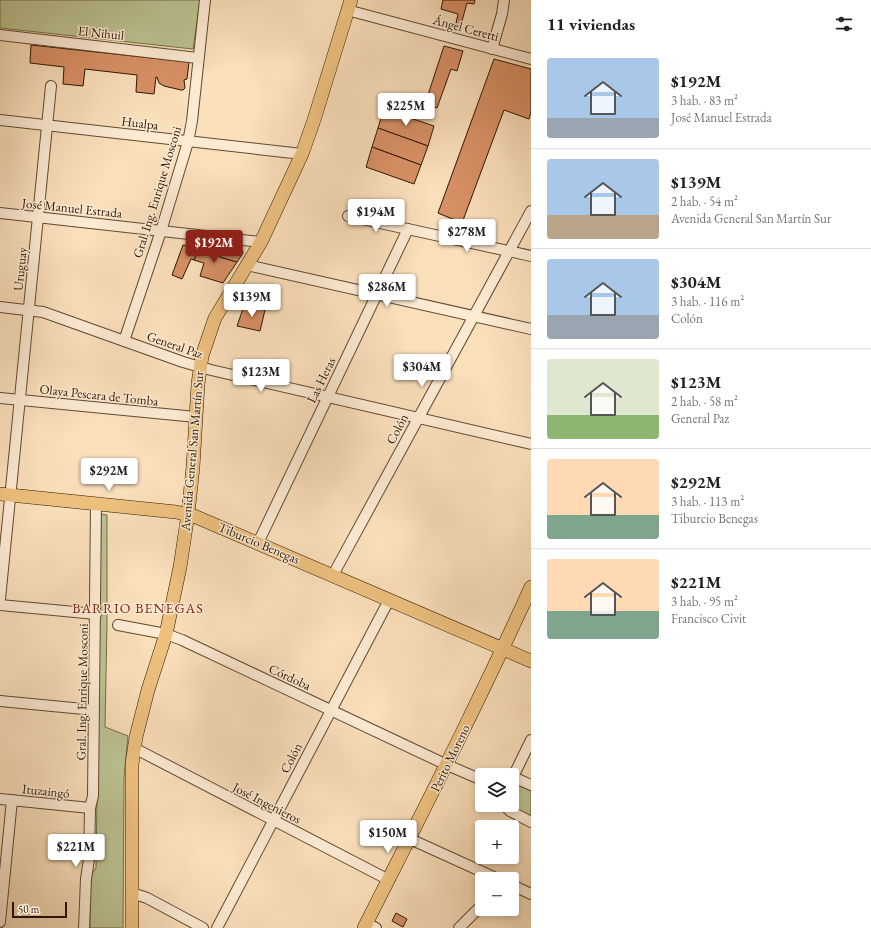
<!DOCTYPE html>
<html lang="es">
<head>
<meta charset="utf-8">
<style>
  :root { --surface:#fff; --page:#f2f2f2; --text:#202124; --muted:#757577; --line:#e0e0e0; --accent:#8f2418 }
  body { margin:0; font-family:"EB Garamond",serif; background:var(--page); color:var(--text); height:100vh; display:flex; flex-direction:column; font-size:15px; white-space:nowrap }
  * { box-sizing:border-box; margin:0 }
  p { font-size:13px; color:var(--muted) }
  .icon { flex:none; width:22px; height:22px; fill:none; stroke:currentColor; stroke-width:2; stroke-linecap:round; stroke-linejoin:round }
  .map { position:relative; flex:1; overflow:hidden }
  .drawer { display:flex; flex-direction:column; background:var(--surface); width:340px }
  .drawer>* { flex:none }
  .buttons { position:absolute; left:475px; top:768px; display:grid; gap:8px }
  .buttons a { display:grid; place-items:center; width:44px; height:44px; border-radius:4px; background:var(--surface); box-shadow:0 2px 6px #0003; font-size:20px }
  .scale { position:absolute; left:12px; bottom:10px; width:55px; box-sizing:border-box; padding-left:4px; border:2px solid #2c1700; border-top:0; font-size:11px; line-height:14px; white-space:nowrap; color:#2c1700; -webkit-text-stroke:3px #fcead3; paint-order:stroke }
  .price { position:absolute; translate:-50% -34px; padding:0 9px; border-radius:4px; background:#fff; color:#222; font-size:13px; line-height:26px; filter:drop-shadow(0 1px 2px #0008) }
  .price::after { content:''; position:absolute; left:50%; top:24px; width:12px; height:9px; margin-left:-6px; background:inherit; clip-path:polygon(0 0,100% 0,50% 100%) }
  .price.active { background:var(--accent); color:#fff }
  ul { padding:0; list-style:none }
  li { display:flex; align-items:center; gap:12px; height:100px; padding:0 16px }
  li+li { border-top:1px solid var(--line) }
  li span { display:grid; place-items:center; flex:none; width:112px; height:80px; border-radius:4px; color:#555 }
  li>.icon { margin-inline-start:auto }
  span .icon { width:48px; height:48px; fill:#fffc; stroke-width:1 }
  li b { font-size:17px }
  h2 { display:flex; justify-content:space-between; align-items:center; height:48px; padding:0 16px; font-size:17px }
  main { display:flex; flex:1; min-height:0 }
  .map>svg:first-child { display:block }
  .green { fill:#bcc291; stroke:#746c48 }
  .building { fill:#d99066; stroke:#2c1700 }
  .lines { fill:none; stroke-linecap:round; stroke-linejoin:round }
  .minor-casing { stroke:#60492f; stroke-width:12 }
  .major-casing { stroke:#2c1700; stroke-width:14 }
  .minor { stroke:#fcead3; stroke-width:10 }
  .major { stroke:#edc07e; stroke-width:13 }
  .labels { text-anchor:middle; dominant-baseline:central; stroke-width:3; stroke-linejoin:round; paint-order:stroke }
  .street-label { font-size:13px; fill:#2c1700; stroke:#fcead3 }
  .neighbourhood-label { font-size:14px; letter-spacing:1px; fill:#7a1f14; stroke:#fcead3 }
</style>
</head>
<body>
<main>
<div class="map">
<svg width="531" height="928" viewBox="0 0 531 928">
  <rect width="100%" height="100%" fill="#fadfbb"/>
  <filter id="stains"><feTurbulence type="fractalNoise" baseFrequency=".005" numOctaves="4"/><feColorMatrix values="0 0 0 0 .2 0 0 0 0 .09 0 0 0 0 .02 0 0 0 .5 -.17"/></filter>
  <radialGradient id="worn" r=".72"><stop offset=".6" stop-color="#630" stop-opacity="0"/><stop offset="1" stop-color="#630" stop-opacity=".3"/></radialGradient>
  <g class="green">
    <path d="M0 0H200L193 49 0 28Z"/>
    <path d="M101 514 107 515V624L105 727 128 736 124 777 123 928H90V877L96 868Z"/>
    <path d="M518 784 531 790V816L509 805H512V788L515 785Z"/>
  </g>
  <g class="building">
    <path d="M443 0H475L474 4 467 3 460 28H455L458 14 441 9Z"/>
    <path d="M31 45 189 62 187 79 184 80 185 88 183 90H181L164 86 159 83 157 77H156L154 94 136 92 137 75 85 69 83 86 63 84 64 67 30 63Z"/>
    <path d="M444 46 463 51 457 71 451 69 437 108 425 104Z"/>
    <path d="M494 59 531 69V112L529 119 504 110 462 223 438 213Z"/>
    <path d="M384 109 434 126 428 146 378 128Z"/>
    <path d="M378 128 428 146 421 165 372 147Z"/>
    <path d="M372 147 421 165 414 184 366 167Z"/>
    <path d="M183 245 200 247 194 260 191 259 182 279 172 275Z"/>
    <path d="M200 247 222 249 220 257 237 262 223 283 200 276 204 263 194 260Z"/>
    <path d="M222 249 242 250 243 253 237 262 220 257Z"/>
    <path d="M244 306 265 310 260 331 237 326Z"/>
    <path d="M396 913 407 919 403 927 392 921Z"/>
  </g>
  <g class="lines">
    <defs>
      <g id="minor">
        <path d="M347 10 531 59"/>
        <path d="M0 35 198 58"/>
        <path d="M492 49 502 14 504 0"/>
        <path d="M0 120 302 154"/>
        <path d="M0 213 261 242"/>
        <path d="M348 216 531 256"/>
        <path d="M247 265 531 329"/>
        <path d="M0 307 43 312 183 362 211 370 531 444"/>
        <path d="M124 341 161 231 188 142 192 121 205 0"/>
        <path d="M0 398 196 417"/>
        <path d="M258 543 408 229"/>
        <path d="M333 575 531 211"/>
        <path d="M0 599 51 86"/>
        <path d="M0 605 96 614"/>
        <path d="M118 625 166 634 182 640 447 765 482 780"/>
        <path d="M0 701 94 710"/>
        <path d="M134 748 389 880"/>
        <path d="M513 777 531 785"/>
        <path d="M512 779 531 740"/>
        <path d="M0 799 90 808"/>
        <path d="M504 805 510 811 531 822"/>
        <path d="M410 839 498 879"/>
        <path d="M512 885 531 894"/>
        <path d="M132 893 147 898 203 928"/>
        <path d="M0 922 12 800"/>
        <path d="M367 923 376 928"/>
        <path d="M84 928 86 879 89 859 90 808 93 796 96 504"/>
        <path d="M217 928 389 600"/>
        <path d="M459 928 482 905"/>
      </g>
      <g id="major">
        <path d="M0 494 176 512 194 516 531 661"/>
        <path d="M132 928V764L136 737 148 690 166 634 180 567 188 514 193 467 198 384 202 356 215 318 261 242 302 154 314 120 351 0"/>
        <path d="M364 928C421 815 479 702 531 587"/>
      </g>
    </defs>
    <use href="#minor" class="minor-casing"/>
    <use href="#major" class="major-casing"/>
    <use href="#minor" class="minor"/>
    <use href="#major" class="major"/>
  </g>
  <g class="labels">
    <g class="street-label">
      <text transform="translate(466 28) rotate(15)">Ángel Ceretti</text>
      <text transform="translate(101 33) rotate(6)">El Nihuil</text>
      <text transform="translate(140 123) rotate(7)">Hualpa</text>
      <text transform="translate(157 192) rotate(-73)">Gral. Ing. Enrique Mosconi</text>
      <text transform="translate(72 208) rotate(6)">José Manuel Estrada</text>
      <text transform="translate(20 269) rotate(-84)">Uruguay</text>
      <text transform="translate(175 345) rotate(19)">General Paz</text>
      <text transform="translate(321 380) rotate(-64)">Las Heras</text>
      <text transform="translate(99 395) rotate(6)">Olaya Pescara de Tomba</text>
      <text transform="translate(397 429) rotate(-62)">Colón</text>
      <text transform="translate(192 451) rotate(-85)">Avenida General San Martín Sur</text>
      <text transform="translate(259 543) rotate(23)">Tiburcio Benegas</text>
      <text transform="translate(290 677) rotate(25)">Córdoba</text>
      <text transform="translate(82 692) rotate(-89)">Gral. Ing. Enrique Mosconi</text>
      <text transform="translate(291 758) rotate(-63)">Colón</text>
      <text transform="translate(450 758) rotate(-64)">Perito Moreno</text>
      <text transform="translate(46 791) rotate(6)">Ituzaingó</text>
      <text transform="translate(267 803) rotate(27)">José Ingenieros</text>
    </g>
    <g class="neighbourhood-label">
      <text x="138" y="608">BARRIO BENEGAS</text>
    </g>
  </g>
  <rect width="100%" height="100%" filter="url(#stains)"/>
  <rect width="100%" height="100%" fill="url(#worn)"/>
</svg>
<div class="buttons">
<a><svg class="icon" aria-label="layers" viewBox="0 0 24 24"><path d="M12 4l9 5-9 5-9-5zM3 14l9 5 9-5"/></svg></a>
<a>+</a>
<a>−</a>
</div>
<div class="scale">50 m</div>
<b class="price" style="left:406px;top:127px">$225M</b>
<b class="price" style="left:376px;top:233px">$194M</b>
<b class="price" style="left:467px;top:253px">$278M</b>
<b class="price active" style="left:214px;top:264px">$192M</b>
<b class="price" style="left:387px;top:308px">$286M</b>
<b class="price" style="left:252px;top:318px">$139M</b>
<b class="price" style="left:422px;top:388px">$304M</b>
<b class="price" style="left:261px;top:393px">$123M</b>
<b class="price" style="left:109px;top:492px">$292M</b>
<b class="price" style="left:388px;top:854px">$150M</b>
<b class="price" style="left:76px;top:868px">$221M</b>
</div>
<section class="drawer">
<h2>11 viviendas<svg class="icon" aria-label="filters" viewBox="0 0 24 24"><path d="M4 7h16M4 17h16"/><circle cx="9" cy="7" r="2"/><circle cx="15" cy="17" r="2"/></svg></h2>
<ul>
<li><span style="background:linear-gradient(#a9c7e8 75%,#9aa5b1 0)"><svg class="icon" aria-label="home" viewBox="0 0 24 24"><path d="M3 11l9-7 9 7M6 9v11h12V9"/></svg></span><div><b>$192M</b><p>3 hab. · 83 m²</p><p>José Manuel Estrada</p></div></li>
<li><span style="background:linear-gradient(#a9c7e8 70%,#b9a48a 0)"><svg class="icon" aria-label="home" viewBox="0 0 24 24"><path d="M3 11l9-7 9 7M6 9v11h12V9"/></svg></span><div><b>$139M</b><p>2 hab. · 54 m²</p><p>Avenida General San Martín Sur</p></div></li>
<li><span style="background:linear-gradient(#a9c7e8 70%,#9aa5b1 0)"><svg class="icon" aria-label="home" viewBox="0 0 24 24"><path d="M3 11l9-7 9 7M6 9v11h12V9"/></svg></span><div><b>$304M</b><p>3 hab. · 116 m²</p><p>Colón</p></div></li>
<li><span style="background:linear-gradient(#dfe7d0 70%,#8fb573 0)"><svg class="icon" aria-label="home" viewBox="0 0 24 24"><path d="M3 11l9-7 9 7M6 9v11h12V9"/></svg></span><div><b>$123M</b><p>2 hab. · 58 m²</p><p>General Paz</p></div></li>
<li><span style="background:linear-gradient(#ffd9b3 70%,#7fa58c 0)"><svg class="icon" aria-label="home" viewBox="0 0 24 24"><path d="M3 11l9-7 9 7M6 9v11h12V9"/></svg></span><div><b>$292M</b><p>3 hab. · 113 m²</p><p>Tiburcio Benegas</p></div></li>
<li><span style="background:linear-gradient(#ffd9b3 65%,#7fa58c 0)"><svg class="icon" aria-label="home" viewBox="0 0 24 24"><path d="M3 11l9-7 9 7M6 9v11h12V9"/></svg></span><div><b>$221M</b><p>3 hab. · 95 m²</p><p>Francisco Civit</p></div></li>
</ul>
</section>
</main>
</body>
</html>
